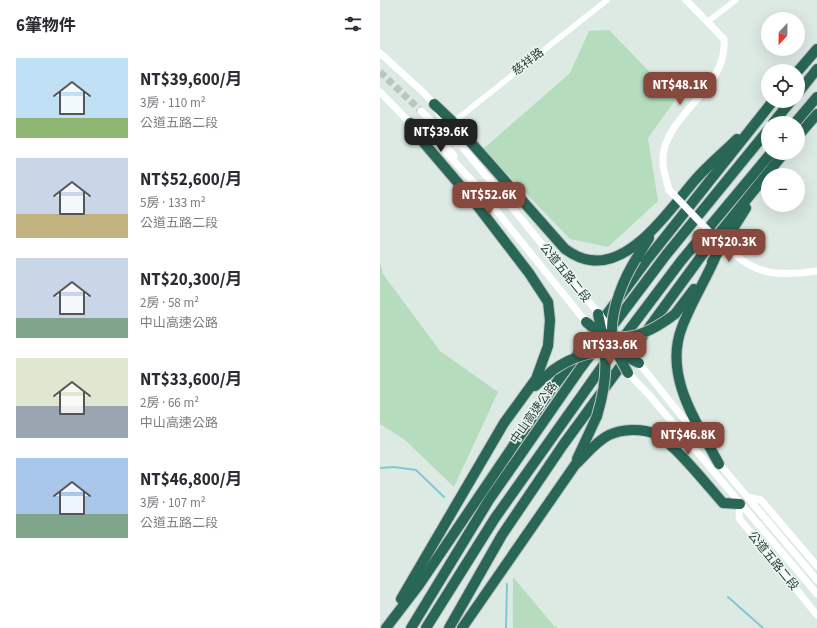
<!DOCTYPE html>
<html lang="zh-TW">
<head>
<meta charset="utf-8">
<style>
  :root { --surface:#fff; --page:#f7f7f7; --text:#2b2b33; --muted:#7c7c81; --accent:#87493e }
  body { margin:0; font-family:"Source Sans 3","Noto Sans TC",sans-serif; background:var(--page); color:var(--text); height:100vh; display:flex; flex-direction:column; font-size:15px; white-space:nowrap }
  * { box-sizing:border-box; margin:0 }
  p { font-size:13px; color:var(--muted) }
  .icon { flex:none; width:22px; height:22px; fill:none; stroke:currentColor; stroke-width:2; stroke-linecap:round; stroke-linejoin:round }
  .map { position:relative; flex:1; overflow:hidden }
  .sheet { display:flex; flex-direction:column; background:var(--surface); width:380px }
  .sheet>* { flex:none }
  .needle { width:26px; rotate:202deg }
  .tools { position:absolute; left:381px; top:12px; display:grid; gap:8px }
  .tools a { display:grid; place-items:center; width:44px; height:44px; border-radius:50%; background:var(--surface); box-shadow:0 4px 16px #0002; font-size:20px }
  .price { position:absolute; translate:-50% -34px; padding:0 9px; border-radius:8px; background:var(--accent); color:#fff; font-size:13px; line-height:26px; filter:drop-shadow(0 1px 2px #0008) }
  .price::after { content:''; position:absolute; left:50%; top:24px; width:12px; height:9px; margin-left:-6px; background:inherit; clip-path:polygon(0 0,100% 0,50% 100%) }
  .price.current { background:#222; color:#fff }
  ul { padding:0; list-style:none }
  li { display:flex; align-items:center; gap:12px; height:100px; padding:0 16px }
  li span { display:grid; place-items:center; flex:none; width:112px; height:80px; border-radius:0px; color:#555 }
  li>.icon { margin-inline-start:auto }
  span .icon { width:48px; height:48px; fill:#fffc; stroke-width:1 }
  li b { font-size:17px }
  h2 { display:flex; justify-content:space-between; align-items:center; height:48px; padding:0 16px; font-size:17px }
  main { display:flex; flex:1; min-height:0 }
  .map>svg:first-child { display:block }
  .green { fill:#b4dcbd }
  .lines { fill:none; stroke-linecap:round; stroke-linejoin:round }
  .stream { stroke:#81c9d2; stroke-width:2 }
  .tertiary-tunnel { stroke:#b7c7bf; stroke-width:7; stroke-dasharray:7 3.5; stroke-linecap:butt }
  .motorway-casing { stroke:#bcc4c1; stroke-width:12 }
  .minor { stroke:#fff; stroke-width:5.5 }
  .tertiary { stroke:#fff; stroke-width:7 }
  .motorway { stroke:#296656; stroke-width:10 }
  .motorway-bridge-casing { stroke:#bcc4c1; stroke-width:12; stroke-linecap:butt }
  .tertiary-bridge { stroke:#fff; stroke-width:7 }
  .motorway-bridge { stroke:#296656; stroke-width:10 }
  .labels { text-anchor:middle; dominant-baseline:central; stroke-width:3; stroke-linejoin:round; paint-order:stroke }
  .street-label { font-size:12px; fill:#1e3930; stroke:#edf6f1 }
</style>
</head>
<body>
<main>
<section class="sheet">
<h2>6筆物件<svg class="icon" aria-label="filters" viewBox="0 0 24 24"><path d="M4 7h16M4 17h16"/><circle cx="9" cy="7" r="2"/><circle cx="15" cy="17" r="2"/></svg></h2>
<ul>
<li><span style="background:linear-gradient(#bfe0f5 75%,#8fb573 0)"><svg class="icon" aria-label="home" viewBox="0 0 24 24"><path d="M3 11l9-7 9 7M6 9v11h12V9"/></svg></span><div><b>NT$39,600/月</b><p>3房 · 110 m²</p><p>公道五路二段</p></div></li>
<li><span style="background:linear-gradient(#c9d6e8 70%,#c2b280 0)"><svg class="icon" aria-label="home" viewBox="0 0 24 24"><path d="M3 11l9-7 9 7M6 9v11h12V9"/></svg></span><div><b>NT$52,600/月</b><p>5房 · 133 m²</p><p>公道五路二段</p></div></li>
<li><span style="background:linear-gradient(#c9d6e8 75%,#7fa58c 0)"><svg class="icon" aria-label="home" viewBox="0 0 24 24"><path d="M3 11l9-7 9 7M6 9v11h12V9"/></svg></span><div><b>NT$20,300/月</b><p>2房 · 58 m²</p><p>中山高速公路</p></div></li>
<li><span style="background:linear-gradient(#dfe7d0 60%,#9aa5b1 0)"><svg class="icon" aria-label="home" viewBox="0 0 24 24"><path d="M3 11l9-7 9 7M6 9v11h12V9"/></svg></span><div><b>NT$33,600/月</b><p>2房 · 66 m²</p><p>中山高速公路</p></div></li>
<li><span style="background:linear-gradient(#a9c7e8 70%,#7fa58c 0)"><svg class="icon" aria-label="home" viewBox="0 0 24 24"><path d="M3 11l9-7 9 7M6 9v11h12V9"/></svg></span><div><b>NT$46,800/月</b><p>3房 · 107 m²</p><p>公道五路二段</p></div></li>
</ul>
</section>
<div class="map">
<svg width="437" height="628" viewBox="0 0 437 628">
  <rect width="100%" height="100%" fill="#ddeae3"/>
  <g class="green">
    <path d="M229 30 296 99 268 138 278 201 228 247 190 239 103 149 190 73 209 31Z"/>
    <path d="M0 262 3 274 60 351 118 392 74 487 25 440 0 424Z"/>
    <path d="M133 577 174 626 178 628H133Z"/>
  </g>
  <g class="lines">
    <g class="stream">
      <path d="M0 468 14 467 36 470 64 497"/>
      <path d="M348 597 383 628"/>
      <path d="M126 628 127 584"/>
    </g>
    <path class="tertiary-tunnel" d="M0 72 41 111"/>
    <defs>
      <g id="motorway">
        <path d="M418 71 437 49"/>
        <path d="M418 93 437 69"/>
        <path d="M54 104 73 122 185 249C192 254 201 259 210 260 252 267 291 208 315 180 328 165 343 153 357 139"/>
        <path d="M393 123 411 101"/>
        <path d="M415 123 437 97"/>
        <path d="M418 136 437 114"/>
        <path d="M335 258C325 281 311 303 302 327 283 376 317 423 339 464"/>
        <path d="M256 259 269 238"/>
        <path d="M332 262 366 208"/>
        <path d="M295 314 314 289"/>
        <path d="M240 342 301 261 391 153"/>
        <path d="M155 386 173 370"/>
        <path d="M197 459 217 416"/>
        <path d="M21 599 124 423 156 379 168 346 170 320 168 302 149 273 96 204 44 143 30 123"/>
        <path d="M6 628 39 585 171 390 266 261 393 101"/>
        <path d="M31 628 109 500 200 369 286 255 388 130"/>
        <path d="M46 628 115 518 227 360"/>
        <path d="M69 628 122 535 183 445 325 251 404 153"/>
        <path d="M82 628 195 465C206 455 215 442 229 435 242 429 262 428 275 434 293 442 328 486 343 503L360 504"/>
      </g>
    </defs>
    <use href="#motorway" class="motorway-casing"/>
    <g class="minor">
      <path d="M327 22 356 0"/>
      <path d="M72 123 227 0"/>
    </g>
    <g class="tertiary">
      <path d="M0 53 43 92 54 104 66 127 202 293"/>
      <path d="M0 92 30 123 52 137 95 184 206 322"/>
      <path d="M41 111 76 145"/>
      <path d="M56 130 74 156"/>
      <path d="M289 190C285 176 281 164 284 150 294 109 348 86 344 39L306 0"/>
      <path d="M259 363 324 444"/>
      <path d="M270 396 437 594"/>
      <path d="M337 461 437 580"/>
      <path d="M368 497 381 500 437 566"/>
      <path d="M360 504 359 518 437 615"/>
    </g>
    <use href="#motorway" class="motorway"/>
    <defs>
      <g id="motorway-bridge">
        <path d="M206 322C236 349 266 336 295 314"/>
        <path d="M173 370C190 358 215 348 236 353 244 355 252 360 259 363"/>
        <path d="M248 373C241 361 233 347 232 332 231 309 244 278 256 259"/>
        <path d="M217 416C229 376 227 354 218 314"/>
      </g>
    </defs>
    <use href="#motorway-bridge" class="motorway-bridge-casing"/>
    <g class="tertiary-bridge">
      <path d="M289 190C311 211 349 257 376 268 394 276 418 274 437 271"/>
      <path d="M202 293 256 360"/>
      <path d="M245 370 270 396"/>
    </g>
    <use href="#motorway-bridge" class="motorway-bridge"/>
  </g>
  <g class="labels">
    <g class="street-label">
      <text transform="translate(148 62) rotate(-38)">慈祥路</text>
      <text transform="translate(185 273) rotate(51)">公道五路二段</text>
      <text transform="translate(154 413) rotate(-55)">中山高速公路</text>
      <text transform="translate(393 561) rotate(51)">公道五路二段</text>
    </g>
  </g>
</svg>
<div class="tools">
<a><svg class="needle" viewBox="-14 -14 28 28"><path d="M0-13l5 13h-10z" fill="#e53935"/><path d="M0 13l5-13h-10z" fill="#7c7c81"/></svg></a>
<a><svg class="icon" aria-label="locate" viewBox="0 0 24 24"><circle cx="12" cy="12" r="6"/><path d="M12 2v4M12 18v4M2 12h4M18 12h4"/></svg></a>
<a>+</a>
<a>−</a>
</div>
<b class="price" style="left:300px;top:106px">NT$48.1K</b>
<b class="price current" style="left:61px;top:153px">NT$39.6K</b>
<b class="price" style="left:109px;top:216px">NT$52.6K</b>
<b class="price" style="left:349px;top:263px">NT$20.3K</b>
<b class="price" style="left:230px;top:366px">NT$33.6K</b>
<b class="price" style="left:308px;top:456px">NT$46.8K</b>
</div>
</main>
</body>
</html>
